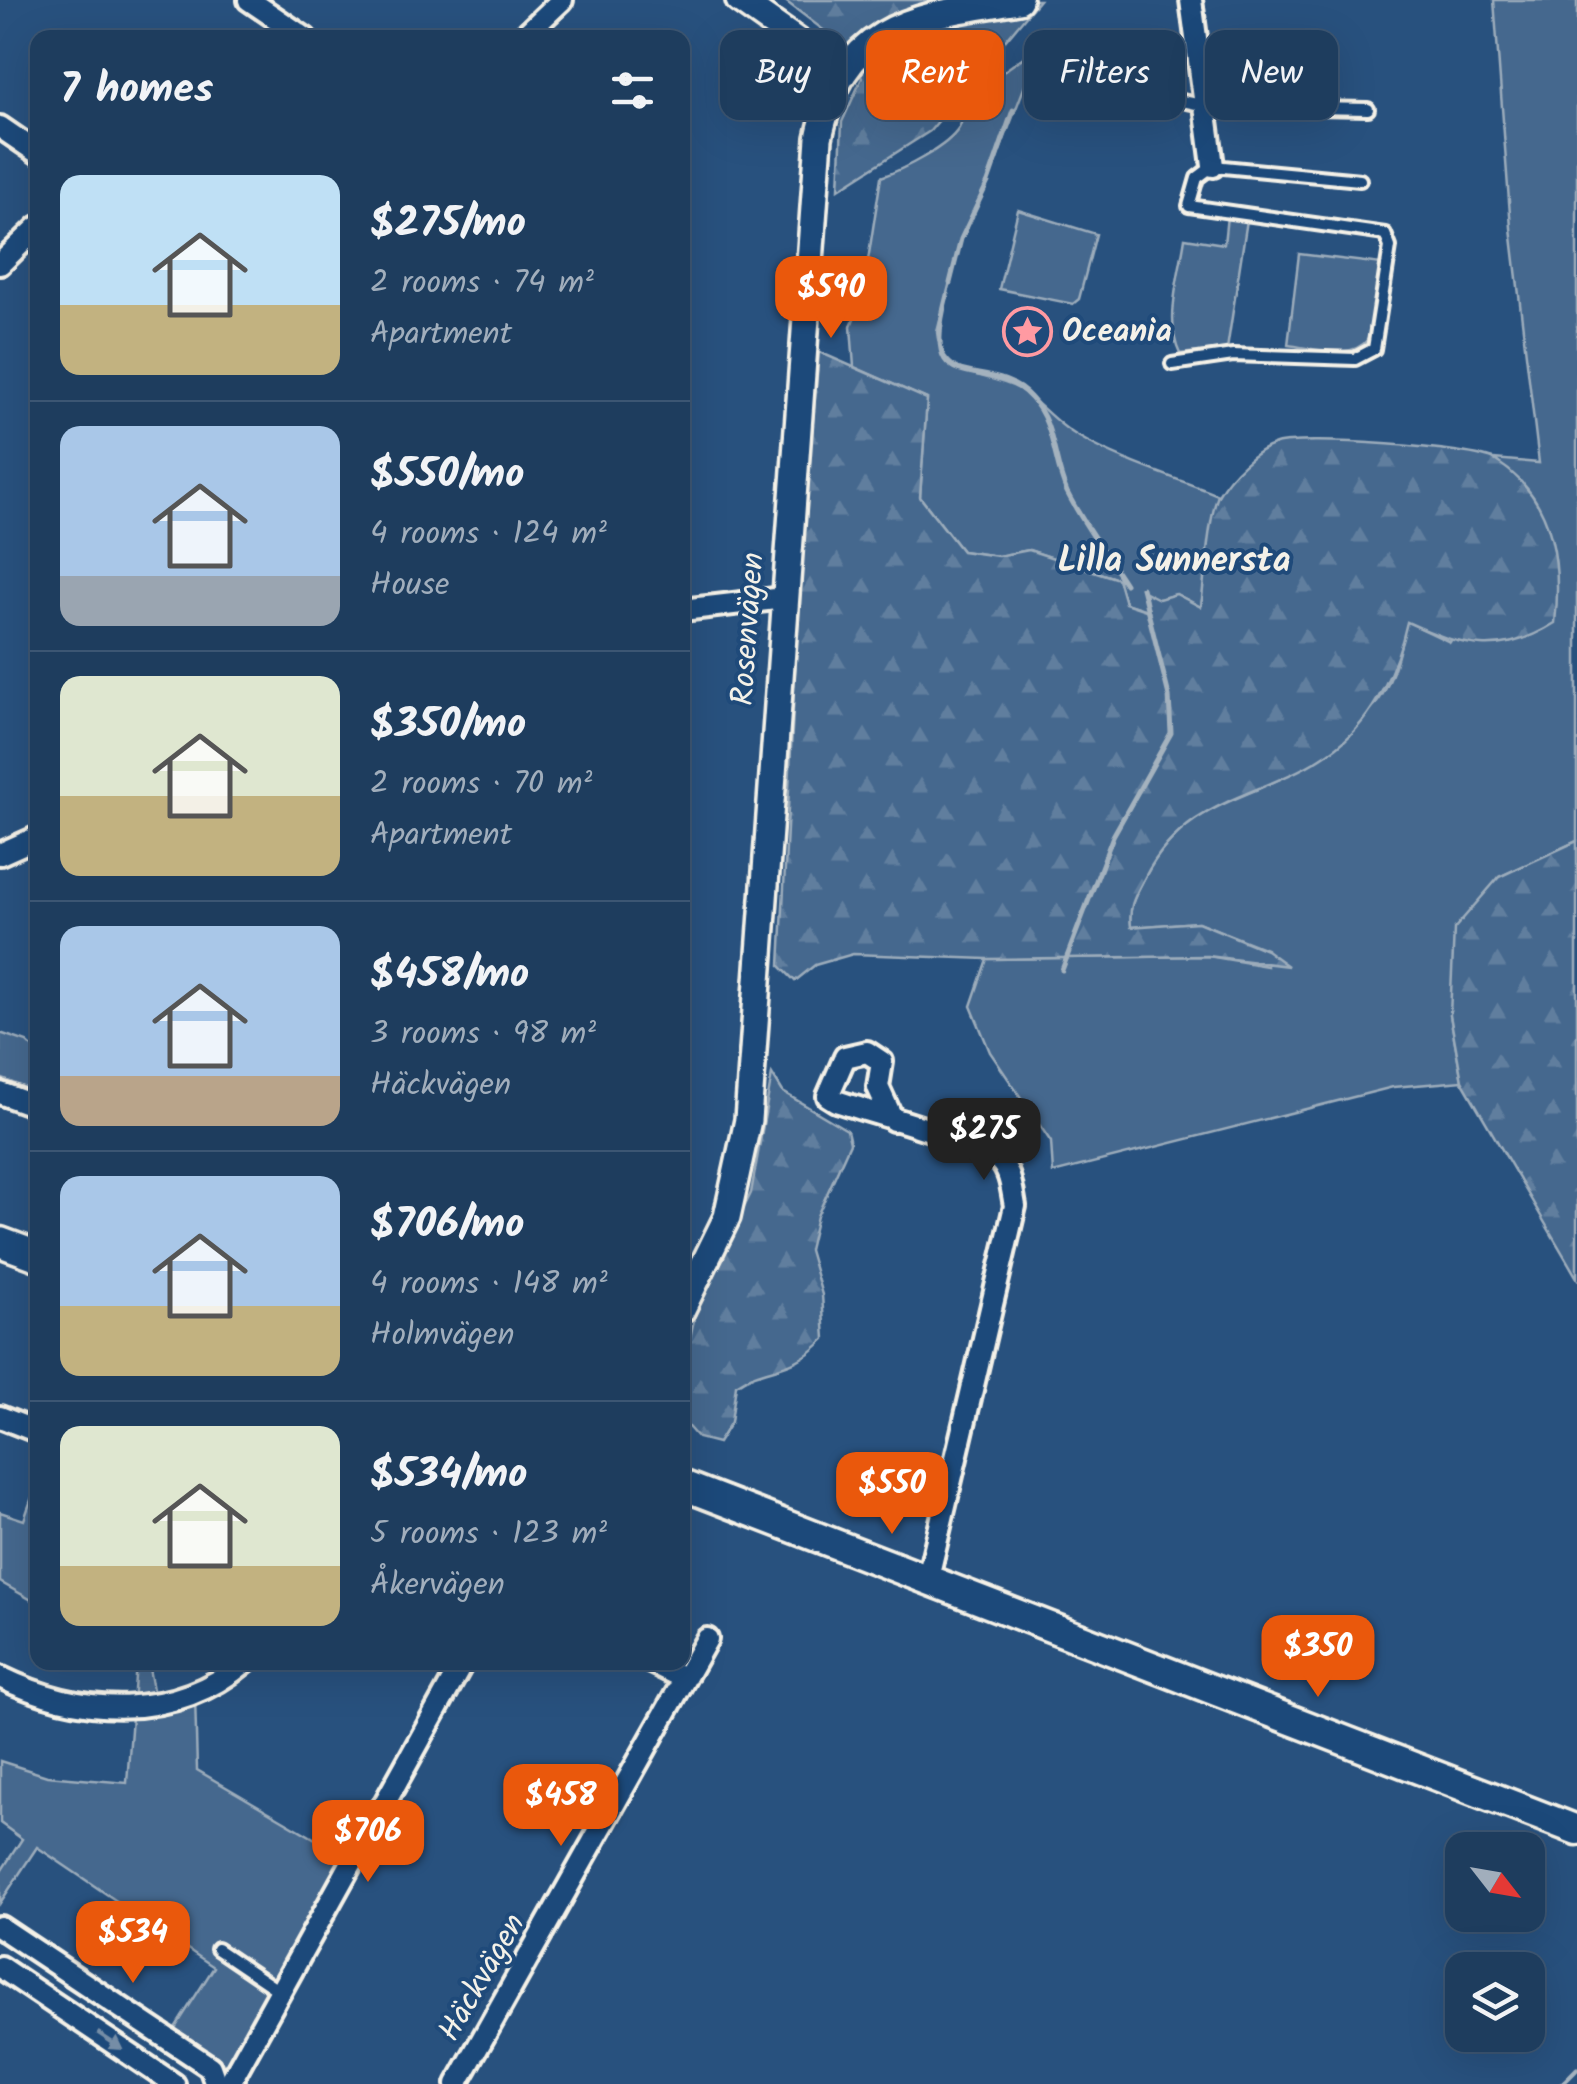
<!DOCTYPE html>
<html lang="en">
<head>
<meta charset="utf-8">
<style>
  :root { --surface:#1e3d5e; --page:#264464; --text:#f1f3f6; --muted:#a1aebc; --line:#3c5673; --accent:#ea580c }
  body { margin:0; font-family:Kalam,sans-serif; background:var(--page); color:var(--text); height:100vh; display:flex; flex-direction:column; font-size:38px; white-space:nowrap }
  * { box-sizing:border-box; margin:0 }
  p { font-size:32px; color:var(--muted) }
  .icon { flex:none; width:55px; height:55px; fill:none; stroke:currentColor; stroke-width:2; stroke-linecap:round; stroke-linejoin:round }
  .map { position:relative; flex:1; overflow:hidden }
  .details { position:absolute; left:30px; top:30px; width:660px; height:1640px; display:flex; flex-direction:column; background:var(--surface); border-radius:20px; box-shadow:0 10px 40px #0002,0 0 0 2px var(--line) }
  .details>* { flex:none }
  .banner { position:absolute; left:720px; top:30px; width:705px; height:90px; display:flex; gap:20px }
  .needle { width:65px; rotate:121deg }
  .controls { position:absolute; left:1445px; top:1832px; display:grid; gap:20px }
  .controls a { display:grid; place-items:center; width:100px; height:100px; border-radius:20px; background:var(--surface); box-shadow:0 10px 40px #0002,0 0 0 2px var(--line); font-size:50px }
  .price { position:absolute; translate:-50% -85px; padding:0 22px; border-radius:20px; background:var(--accent); color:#fff; font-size:32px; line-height:65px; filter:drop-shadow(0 2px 5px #0008) }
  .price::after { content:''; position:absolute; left:50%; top:60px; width:30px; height:22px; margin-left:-15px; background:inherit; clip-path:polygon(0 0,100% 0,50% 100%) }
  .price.current { background:#222; color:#fff }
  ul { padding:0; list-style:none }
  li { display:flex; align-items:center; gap:30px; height:250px; padding:0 30px }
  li+li { border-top:2px solid var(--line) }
  li span { display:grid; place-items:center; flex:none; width:280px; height:200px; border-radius:20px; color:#555 }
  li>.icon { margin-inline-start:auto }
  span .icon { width:120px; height:120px; fill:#fffc; stroke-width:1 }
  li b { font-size:42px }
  h2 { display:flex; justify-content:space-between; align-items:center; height:120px; padding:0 30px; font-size:42px }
  .chip { padding:0 35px; border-radius:20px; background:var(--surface); box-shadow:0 10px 40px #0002,0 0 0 2px var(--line); font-size:35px; line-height:90px }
  .chip.current { background:var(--accent); color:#fff }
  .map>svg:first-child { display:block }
  .green { fill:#45688e; stroke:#9cacbb; stroke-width:2.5 }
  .forest { fill:url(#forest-firs); stroke:#9cacbb; stroke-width:2.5 }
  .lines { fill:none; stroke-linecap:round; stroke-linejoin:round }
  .stream { stroke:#a4b2be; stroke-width:5 }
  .service-casing { stroke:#f4f1e8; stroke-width:18 }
  .minor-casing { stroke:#f4f1e8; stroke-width:28 }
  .tertiary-casing { stroke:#f4f1e8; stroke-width:32 }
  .secondary-casing { stroke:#f4f1e8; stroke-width:35 }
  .service { stroke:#1f4a7a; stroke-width:10 }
  .minor { stroke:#1f4a7a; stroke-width:20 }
  .tertiary { stroke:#1f4a7a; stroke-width:25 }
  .secondary { stroke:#1f4a7a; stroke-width:28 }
  .oneway { fill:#748da6 }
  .labels { text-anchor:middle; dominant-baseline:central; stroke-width:8; stroke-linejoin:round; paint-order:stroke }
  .poi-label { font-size:32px; font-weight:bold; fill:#f4f1e8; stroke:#1f4a7a; text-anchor:start }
  .street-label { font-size:32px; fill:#f4f1e8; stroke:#1f4a7a }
  .neighbourhood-label { font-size:35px; font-weight:bold; fill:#f4f1e8; stroke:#1f4a7a }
</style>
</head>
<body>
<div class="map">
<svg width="1577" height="2084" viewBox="0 0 1577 2084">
  <defs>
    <pattern id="forest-firs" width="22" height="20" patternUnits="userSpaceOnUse" patternTransform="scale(2.5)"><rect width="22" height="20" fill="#45688e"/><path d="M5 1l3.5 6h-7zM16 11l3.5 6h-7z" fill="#607e9e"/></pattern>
  </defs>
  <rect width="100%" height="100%" fill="#28517e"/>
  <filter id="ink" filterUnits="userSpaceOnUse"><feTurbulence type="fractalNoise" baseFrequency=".01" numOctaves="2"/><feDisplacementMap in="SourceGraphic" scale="20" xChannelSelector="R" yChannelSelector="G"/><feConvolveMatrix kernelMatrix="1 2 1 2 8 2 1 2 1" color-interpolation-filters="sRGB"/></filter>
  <g filter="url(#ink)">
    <g class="green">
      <path d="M1494 0H1577V841L1499 877 1450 1015 1462 1081 1393 1087 1053 1173 1051 1142 990 1052 971 1006 987 959 1208 956 1267 966 1266 949 1198 922 1131 927C1128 906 1135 896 1145 877 1181 809 1228 806 1290 774 1317 760 1353 729 1374 706 1392 687 1401 646 1406 621L1450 642 1533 497 1494 459 1539 463 1511 228Z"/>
      <path d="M1040 46 988 182 961 239 937 332C942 380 983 371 1017 388 1035 397 1053 422 1076 435 1119 461 1171 476 1218 495L1201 607 1176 594 1159 599 1150 611 1125 603 1118 579 1029 550 998 556 962 551 920 497 927 399 854 367 851 326 862 299 881 177C902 170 948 147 959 128 963 121 962 112 967 106 985 82 1015 63 1040 46Z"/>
      <path d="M1018 210 1096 234 1079 299 1073 304 999 289Z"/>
      <path d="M1227 216 1247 220 1227 349 1180 354C1164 321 1180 273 1185 238L1224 244Z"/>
      <path d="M1299 254 1382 264 1369 338C1351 362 1315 348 1288 345Z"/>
      <path d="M0 1033 27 1042 37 1052 33 1091 0 1078Z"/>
      <path d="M37 1483V1603L0 1582V1512L24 1520Z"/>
      <path d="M136 1663H148L156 1706 195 1695 197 1770 353 1861 229 2084 168 2039 214 1967 37 1847 0 1903V1873L22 1839 0 1823V1761L47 1776 127 1783Z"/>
    </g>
    <g class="forest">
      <path d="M784 0H1039L930 131 839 189 842 122 862 78 847 48Z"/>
      <path d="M819 352 927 399 920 497 962 551 998 556 1029 550 1118 579 1125 603 1149 611 1145 592 1159 599 1176 594 1201 607C1204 584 1209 510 1219 494 1230 475 1255 450 1276 444 1302 436 1475 447 1496 461 1553 497 1562 562 1555 623 1500 658 1462 647 1407 622 1397 667 1375 717 1337 747 1269 799 1189 792 1145 877 1135 896 1128 906 1131 927L1198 922 1266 950 1288 966 1208 956 987 959 853 954 815 965 795 981 780 966 800 571Z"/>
      <path d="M1577 841V1278L1462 1081 1450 1015 1454 929 1499 877Z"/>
      <path d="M772 1074 783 1092 847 1130 850 1143 817 1216 809 1250 822 1295 825 1339C789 1376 768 1363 736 1385L731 1422 718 1443 698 1438 683 1421V1369L698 1302 751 1193Z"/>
    </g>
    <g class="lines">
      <g class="stream">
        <path d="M950 283 961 239 988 182 1013 110"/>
        <path d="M947 295C917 407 988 350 1031 398 1055 423 1053 462 1067 492 1083 524 1106 554 1125 584"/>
        <path d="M1062 970 1113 836 1171 733 1169 696 1142 588"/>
        <path d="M1562 2084 1577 2069"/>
      </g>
      <defs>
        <g id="service">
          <path d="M1041 71 1206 106 1368 109"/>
          <path d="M1172 364 1233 355 1355 359 1374 349 1390 247 1385 234 1189 206 1197 178 1213 166 1360 180"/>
          <path d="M217 1949 279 1991"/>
        </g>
        <g id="minor">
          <path d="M249 0 305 38"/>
          <path d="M1191 0 1213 166"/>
          <path d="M522 38 562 0"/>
          <path d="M0 127 38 153"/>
          <path d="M0 264 38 227"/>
          <path d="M682 610 784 598"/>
          <path d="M0 854 38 837"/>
          <path d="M0 1093 38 1107"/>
          <path d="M893 1120 878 1087 882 1062 867 1052 845 1057 828 1096 836 1101C869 1112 980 1141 1000 1161 1011 1172 1012 1191 1015 1206L927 1582"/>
          <path d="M0 1417 38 1432"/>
          <path d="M651 1662 683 1678"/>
          <path d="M0 1677C80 1716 174 1722 245 1662"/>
          <path d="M0 1927 210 2067 216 2084"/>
          <path d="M0 1967 174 2084"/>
          <path d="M229 2084 463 1662"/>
          <path d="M457 2084 707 1639"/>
        </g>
        <g id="tertiary">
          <path d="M739 0 841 72"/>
          <path d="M682 1309 727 1217 748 1120 819 138C844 20 916 17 1019 0"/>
        </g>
        <g id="secondary">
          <path d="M0 1242 38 1256"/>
          <path d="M682 1485 1577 1830"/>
        </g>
      </defs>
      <use href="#service" class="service-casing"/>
      <use href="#minor" class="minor-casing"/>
      <use href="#tertiary" class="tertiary-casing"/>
      <use href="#secondary" class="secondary-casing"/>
      <use href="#service" class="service"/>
      <use href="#minor" class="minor"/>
      <use href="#tertiary" class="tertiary"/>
      <use href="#secondary" class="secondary"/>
    </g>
    <defs><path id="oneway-solid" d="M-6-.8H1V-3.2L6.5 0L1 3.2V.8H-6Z" transform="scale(2.5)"/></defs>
    <use class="oneway" href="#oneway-solid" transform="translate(110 2041) rotate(34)"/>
  </g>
  <defs>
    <symbol id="sight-ring" viewBox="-11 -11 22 22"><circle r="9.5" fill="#1f4a7a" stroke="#ff9aa2" stroke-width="1.5"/><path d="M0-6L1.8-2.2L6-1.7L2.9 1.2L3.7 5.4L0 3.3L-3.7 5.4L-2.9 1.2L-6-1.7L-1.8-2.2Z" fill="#ff9aa2"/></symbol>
  </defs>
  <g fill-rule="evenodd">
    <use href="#sight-ring" x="1000" y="304" width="55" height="55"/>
  </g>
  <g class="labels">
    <g class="poi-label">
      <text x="1062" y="332">Oceania</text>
    </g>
    <g class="street-label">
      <text transform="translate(749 629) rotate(-86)">Rosenvägen</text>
      <text transform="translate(483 1978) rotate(-60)">Häckvägen</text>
    </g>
    <g class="neighbourhood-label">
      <text x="1174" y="562">Lilla Sunnersta</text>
    </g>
  </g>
</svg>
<div class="controls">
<a><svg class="needle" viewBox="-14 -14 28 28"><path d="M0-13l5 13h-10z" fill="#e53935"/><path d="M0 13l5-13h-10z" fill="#a1aebc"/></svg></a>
<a><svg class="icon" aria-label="layers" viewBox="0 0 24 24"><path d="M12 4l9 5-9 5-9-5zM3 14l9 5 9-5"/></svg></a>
</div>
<b class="price" style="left:831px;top:341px">$590</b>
<b class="price current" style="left:984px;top:1183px">$275</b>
<b class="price" style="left:892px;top:1537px">$550</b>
<b class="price" style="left:1318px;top:1700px">$350</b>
<b class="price" style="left:561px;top:1849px">$458</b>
<b class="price" style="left:368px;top:1885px">$706</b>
<b class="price" style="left:133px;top:1986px">$534</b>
<div class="banner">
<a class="chip">Buy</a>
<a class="chip current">Rent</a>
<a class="chip">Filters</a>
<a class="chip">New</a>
</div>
<section class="details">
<h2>7 homes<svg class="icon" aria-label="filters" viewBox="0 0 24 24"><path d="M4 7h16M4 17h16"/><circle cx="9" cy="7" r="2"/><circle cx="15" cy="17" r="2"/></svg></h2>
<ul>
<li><span style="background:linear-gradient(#bfe0f5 65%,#c2b280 0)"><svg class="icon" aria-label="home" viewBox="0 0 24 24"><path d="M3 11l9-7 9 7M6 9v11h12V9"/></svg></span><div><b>$275/mo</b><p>2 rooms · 74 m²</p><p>Apartment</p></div></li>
<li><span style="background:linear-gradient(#a9c7e8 75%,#9aa5b1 0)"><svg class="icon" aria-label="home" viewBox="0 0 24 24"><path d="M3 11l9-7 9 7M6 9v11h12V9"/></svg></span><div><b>$550/mo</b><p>4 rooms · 124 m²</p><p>House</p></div></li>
<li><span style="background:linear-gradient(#dfe7d0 60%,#c2b280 0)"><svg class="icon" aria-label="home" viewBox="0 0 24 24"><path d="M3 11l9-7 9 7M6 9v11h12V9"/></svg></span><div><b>$350/mo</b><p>2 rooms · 70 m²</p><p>Apartment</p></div></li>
<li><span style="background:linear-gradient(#a9c7e8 75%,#b9a48a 0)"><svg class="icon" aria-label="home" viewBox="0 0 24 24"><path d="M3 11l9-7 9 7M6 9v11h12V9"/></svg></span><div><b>$458/mo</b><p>3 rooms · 98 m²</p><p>Häckvägen</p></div></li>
<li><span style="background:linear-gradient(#a9c7e8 65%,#c2b280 0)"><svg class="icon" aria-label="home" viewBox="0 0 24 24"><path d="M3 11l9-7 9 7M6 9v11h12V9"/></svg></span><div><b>$706/mo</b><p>4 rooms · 148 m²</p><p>Holmvägen</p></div></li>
<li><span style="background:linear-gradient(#dfe7d0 70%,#c2b280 0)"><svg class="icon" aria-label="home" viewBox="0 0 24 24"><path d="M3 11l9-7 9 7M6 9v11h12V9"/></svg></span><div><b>$534/mo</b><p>5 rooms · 123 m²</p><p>Åkervägen</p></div></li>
</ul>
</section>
</div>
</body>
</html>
